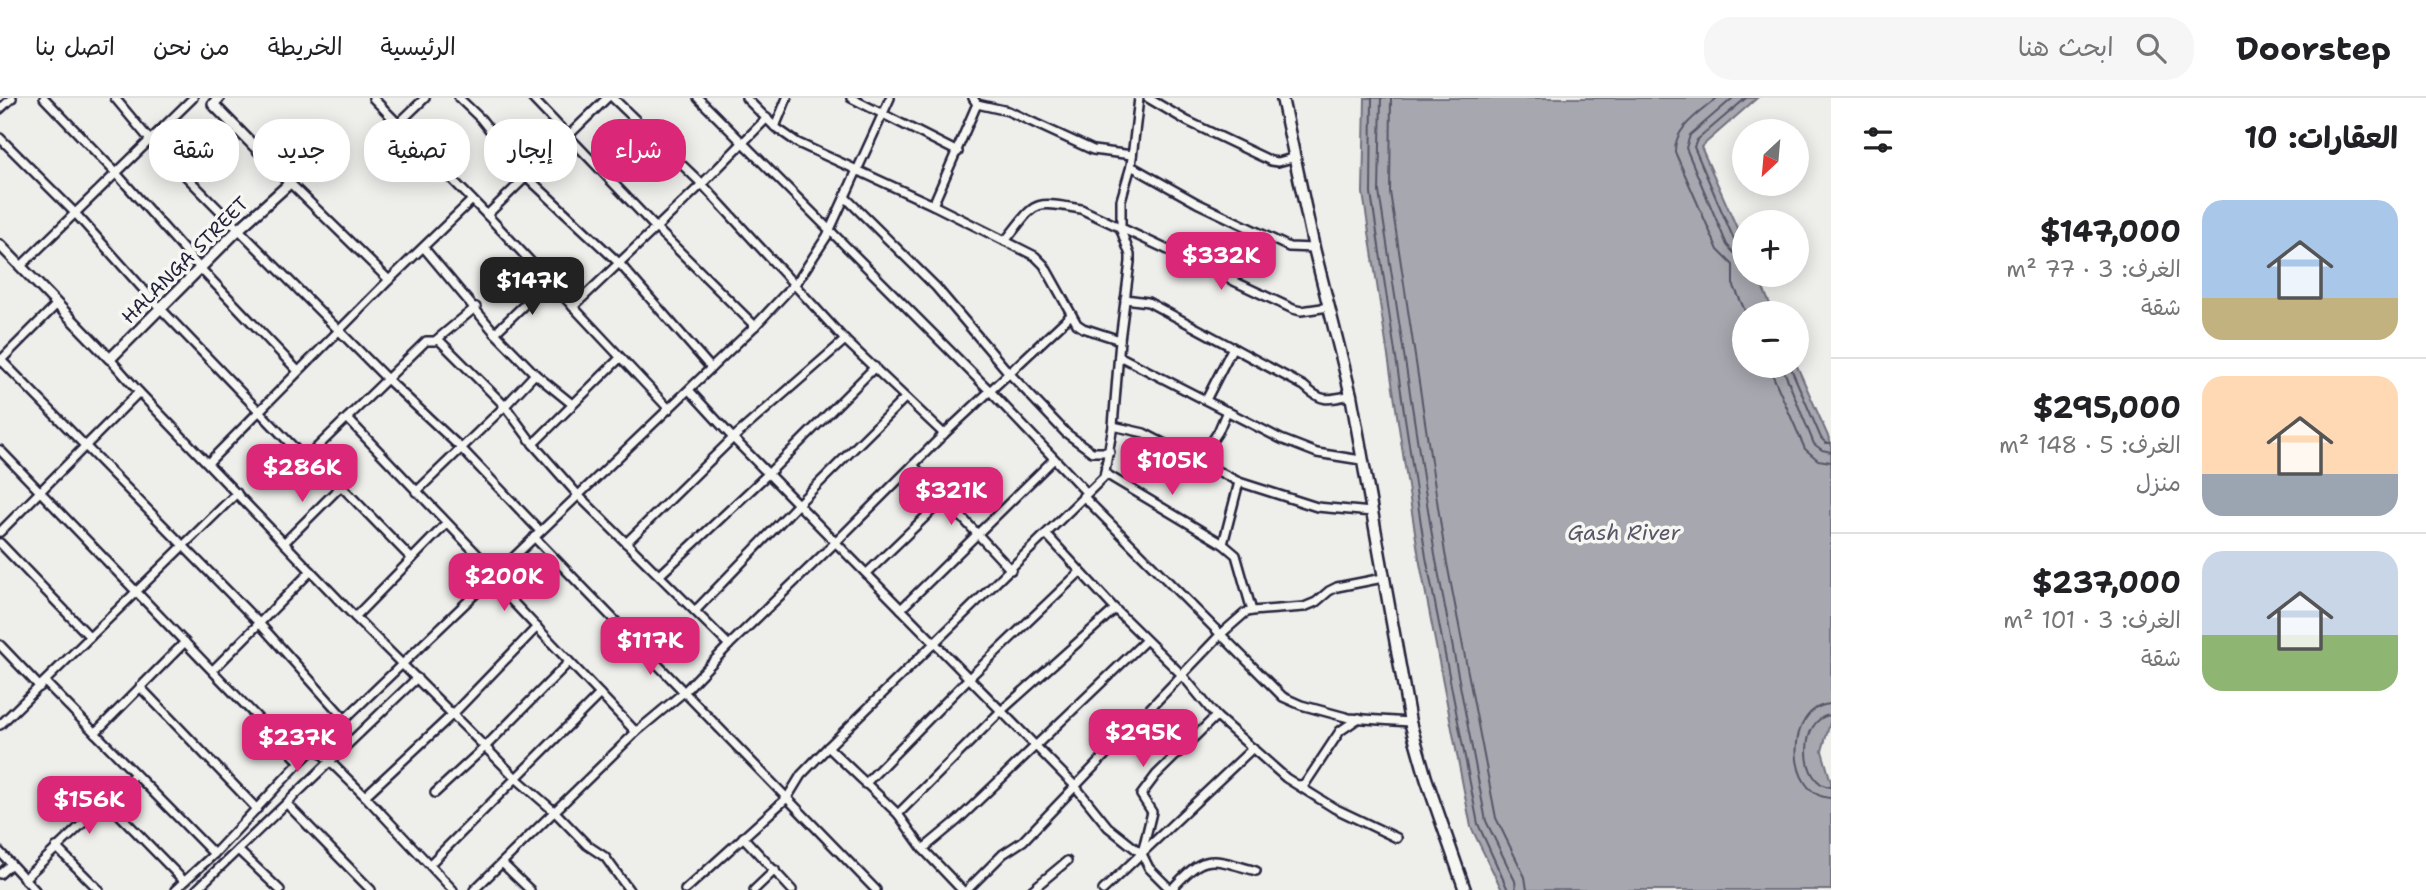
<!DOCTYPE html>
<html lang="ar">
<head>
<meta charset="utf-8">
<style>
  :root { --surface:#fff; --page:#f6f6f6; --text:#202124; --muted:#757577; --line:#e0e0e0; --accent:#db2777 }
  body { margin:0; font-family:"Shantell Sans","Playpen Sans Arabic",sans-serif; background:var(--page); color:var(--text); direction:rtl; height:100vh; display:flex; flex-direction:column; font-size:26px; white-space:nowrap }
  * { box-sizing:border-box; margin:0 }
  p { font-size:23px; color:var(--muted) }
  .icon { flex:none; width:38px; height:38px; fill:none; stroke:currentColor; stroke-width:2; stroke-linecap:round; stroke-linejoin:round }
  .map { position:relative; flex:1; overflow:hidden; direction:ltr }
  .side { display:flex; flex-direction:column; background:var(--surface); width:595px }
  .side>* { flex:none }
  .banner { position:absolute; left:21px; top:21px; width:665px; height:63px; direction:rtl; display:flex; gap:14px }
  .needle { width:46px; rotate:206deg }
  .controls { position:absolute; left:1732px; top:21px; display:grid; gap:14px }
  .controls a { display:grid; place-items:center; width:77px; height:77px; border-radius:50%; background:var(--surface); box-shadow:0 4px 18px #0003; font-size:35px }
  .price { position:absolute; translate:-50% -60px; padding:0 16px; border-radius:14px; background:var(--accent); color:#fff; font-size:23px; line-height:46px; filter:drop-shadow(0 2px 4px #0008) }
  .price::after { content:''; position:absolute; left:50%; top:42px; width:21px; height:16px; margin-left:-10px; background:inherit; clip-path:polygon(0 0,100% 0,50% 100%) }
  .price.selected { background:#222; color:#fff }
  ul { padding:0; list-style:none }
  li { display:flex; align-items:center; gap:21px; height:175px; padding:0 28px }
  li+li { border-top:2px solid var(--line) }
  li span { display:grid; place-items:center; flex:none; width:196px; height:140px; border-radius:21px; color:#555 }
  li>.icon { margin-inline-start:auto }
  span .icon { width:84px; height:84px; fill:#fffc; stroke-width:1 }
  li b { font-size:30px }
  h2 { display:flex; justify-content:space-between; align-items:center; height:84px; padding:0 28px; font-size:30px }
  .tag { padding:0 24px; border-radius:28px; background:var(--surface); box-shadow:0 4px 18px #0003; font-size:24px; line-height:63px }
  .tag.selected { background:var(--accent); color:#fff }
  header { display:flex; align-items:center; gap:42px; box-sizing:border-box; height:98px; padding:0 35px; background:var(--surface); border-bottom:2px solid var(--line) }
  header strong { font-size:33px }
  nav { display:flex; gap:38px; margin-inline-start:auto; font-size:24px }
  .search { width:490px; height:63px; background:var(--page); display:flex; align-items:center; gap:18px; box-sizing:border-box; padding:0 24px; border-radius:28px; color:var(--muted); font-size:26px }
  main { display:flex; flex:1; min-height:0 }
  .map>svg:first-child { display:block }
  .water { fill:#a7a7af; stroke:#727281; stroke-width:2 }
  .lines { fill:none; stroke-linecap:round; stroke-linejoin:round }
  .shore { stroke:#575769; stroke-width:2 }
  .minor-casing { stroke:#22223b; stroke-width:12 }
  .tertiary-casing { stroke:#22223b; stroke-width:14 }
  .secondary-casing { stroke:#22223b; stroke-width:15 }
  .minor { stroke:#f6f6f2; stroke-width:7 }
  .tertiary { stroke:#f6f6f2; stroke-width:9 }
  .secondary { stroke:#f6f6f2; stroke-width:10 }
  .labels { text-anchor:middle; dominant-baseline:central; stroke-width:7; stroke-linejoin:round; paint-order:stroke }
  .street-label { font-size:19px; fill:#22223b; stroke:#f6f6f2 }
  .water-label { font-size:21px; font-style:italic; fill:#575769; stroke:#f6f6f2 }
</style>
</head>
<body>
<header>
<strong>Doorstep</strong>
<div class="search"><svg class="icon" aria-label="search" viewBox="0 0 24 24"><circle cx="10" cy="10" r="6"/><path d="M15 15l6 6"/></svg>ابحث هنا</div>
<nav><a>الرئيسية</a><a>الخريطة</a><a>من نحن</a><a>اتصل بنا</a></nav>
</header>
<main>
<section class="side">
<h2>العقارات: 10<svg class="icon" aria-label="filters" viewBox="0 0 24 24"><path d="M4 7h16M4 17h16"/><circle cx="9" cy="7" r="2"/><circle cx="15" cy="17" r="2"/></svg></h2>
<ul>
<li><span style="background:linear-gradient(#a9c7e8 70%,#c2b280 0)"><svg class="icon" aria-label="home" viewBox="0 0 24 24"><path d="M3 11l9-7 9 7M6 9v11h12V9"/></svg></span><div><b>$147,000</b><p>الغرف: 3 · 77 m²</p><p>شقة</p></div></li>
<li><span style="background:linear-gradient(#ffd9b3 70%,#9aa5b1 0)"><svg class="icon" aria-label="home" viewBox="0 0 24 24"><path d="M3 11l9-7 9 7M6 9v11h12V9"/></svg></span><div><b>$295,000</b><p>الغرف: 5 · 148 m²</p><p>منزل</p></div></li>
<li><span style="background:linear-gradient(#c9d6e8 60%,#8fb573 0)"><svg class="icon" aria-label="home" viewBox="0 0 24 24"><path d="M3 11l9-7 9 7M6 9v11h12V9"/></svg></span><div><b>$237,000</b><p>الغرف: 3 · 101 m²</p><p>شقة</p></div></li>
</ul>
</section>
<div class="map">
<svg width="1831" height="792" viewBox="0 0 1831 792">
  <rect width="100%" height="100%" fill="#eeeeeb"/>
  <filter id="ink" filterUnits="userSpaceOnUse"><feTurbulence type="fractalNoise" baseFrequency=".0143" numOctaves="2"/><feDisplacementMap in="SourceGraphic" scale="14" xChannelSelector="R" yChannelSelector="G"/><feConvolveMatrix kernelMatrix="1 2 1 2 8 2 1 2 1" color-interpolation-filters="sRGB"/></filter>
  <g filter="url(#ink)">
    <path class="water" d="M1365 0H1757L1701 49 1745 148V177H1757L1774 215H1745V268H1797L1831 345V621L1822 653 1831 684V792H1502L1471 729 1419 460 1363 95Z"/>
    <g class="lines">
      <g class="shore">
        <path d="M1372 0 1371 95 1426 459 1478 726 1508 792"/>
        <path d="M1381 0 1379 94 1435 457 1486 723 1515 783 1516 792"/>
        <path d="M1391 0 1390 94 1445 455 1496 720 1525 779 1527 792"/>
        <path d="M1717 0C1700 15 1674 29 1675 54L1718 152 1733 167V186L1746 215"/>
        <path d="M1733 0 1690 37 1686 50 1727 147 1734 155 1745 157"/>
        <path d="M1745 148H1739L1735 144 1694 49 1697 42 1746 0"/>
        <path d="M1771 268 1773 278 1805 351 1818 362 1831 364"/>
        <path d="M1782 268 1814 346 1822 352 1831 354"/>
        <path d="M1790 268 1821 340 1826 345H1831"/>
        <path d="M1831 606C1785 608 1785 698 1831 700"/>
        <path d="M1831 617C1799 619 1799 687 1831 689"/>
      </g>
      <defs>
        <g id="minor">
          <path d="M44 0 116 75 200 170 298 273"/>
          <path d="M115 0 150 42 387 281 461 350 540 433"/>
          <path d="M373 0 487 117 669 311"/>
          <path d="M459 0 481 21 527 79 620 166 711 270"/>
          <path d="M532 0 656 130 755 228"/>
          <path d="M613 0 702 86 845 242 944 336"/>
          <path d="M698 0 990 293 1087 395"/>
          <path d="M746 0 775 29 798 45 933 107 1035 158 1044 167 1077 226 1083 230 1120 242"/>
          <path d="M851 0 958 54"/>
          <path d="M1148 0 1187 23 1271 63 1278 64 1296 59"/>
          <path d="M977 6 1008 13 1093 52 1132 57"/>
          <path d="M0 11 12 0"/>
          <path d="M399 25 425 0"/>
          <path d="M775 29 787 0"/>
          <path d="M0 40 75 115 160 210 305 361 341 388 412 461"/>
          <path d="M1131 68 1197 105 1289 149 1314 150"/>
          <path d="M290 85 389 182"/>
          <path d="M845 99 936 189 1009 275 1066 335 1092 354H1110"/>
          <path d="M933 107 977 6 973 0"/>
          <path d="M487 117 607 0"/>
          <path d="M1005 143C1037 104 1029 102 1081 111L1293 211 1301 213 1329 209"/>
          <path d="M424 150 495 235 535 276 572 306"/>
          <path d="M21 168 193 0"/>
          <path d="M1125 201 1148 204 1304 288C1322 305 1329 302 1351 297"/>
          <path d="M573 209 702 86 767 20"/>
          <path d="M495 235 549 183"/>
          <path d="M438 241 505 308 533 346 578 397 729 547"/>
          <path d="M1119 258 1281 341 1317 355 1361 362"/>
          <path d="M0 261 259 525 345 621"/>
          <path d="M0 263 57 206"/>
          <path d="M689 292 733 340 1075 688 1108 729 1142 756 1149 770 1171 792"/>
          <path d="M139 294 355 519 517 681 555 714 587 747 605 759 629 792"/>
          <path d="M1206 302 1233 249"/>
          <path d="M347 320 497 477"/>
          <path d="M1113 328 1144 335 1239 384 1317 409 1372 414"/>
          <path d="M533 346 620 260"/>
          <path d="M0 352 300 664"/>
          <path d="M305 361 426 243H435L476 209"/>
          <path d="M1198 364 1218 334 1227 313"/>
          <path d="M208 365 389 182 472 102"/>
          <path d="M913 367 1011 472"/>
          <path d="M1106 376 1223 446 1236 457 1252 513"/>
          <path d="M416 394 505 308 535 276"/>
          <path d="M1083 398 1283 599 1301 607 1349 620 1410 624"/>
          <path d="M0 434 139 294 110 261"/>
          <path d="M1046 436 1115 511 1183 578 1216 618 1286 680 1334 710 1397 740"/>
          <path d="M534 439 876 792"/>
          <path d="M0 445 90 539"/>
          <path d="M284 445 341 388"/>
          <path d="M626 445 733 340 845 242"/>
          <path d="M1223 446 1239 384"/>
          <path d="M867 475 944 401"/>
          <path d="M660 477 769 375 875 269"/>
          <path d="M492 482 636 634"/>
          <path d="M901 511 1054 361"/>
          <path d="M695 513 799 405 905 300"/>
          <path d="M355 519 446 426"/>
          <path d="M0 547 40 589"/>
          <path d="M213 572 311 473"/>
          <path d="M45 584 214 756"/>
          <path d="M140 589 257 711"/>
          <path d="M0 627 237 395"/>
          <path d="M95 635 185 544"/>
          <path d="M828 649 898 716 923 751 962 792"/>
          <path d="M316 650 365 698 453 792"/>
          <path d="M865 686 969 580 1080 474"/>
          <path d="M1299 687 1305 686 1340 633 1359 620"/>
          <path d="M435 695 485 649 569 564"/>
          <path d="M365 698 454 615 537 529"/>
          <path d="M106 703 184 783"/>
          <path d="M287 706 371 792"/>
          <path d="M898 716 1001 613 1115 511"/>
          <path d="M743 739 792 792"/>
          <path d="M56 749 99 792"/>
          <path d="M923 751 958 722 1145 543"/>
          <path d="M238 752 280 792"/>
          <path d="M0 754 35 792"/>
          <path d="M1142 755 1152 714 1141 697 1156 677 1216 618"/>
          <path d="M502 765 530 792"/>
          <path d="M430 766 600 596"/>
          <path d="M0 776 11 766"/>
          <path d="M24 781 135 676"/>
          <path d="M175 792 214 756 300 664 755 228 799 181 827 138 890 0"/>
          <path d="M196 792 417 580"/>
          <path d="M474 792 636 634 684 594 729 547 836 444 944 336 1071 217"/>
          <path d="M685 792 787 700 801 677 828 649 1104 379 1113 328 1120 242 1130 164V157L1121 132V102L1131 68 1139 0"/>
          <path d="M754 792 775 772"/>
          <path d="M967 792 1003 756 1023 743 1221 536 1245 515 1252 513 1304 509 1316 504 1329 493 1337 489 1383 480"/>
          <path d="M1032 792 1067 763"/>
          <path d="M1103 792 1253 650"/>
          <path d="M1171 792C1205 754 1210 760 1256 773"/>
        </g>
        <path id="tertiary" d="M0 147 110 261 239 131 290 85 213 6 219 0"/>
        <path id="secondary" d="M1282 0 1314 150 1351 297 1410 624 1426 680 1465 792"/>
      </defs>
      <use href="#minor" class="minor-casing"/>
      <use href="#tertiary" class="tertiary-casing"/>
      <use href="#secondary" class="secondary-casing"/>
      <use href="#minor" class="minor"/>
      <use href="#tertiary" class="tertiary"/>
      <use href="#secondary" class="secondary"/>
    </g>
  </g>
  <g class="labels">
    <g class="street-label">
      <text transform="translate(185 162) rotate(-45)">HALANGA STREET</text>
    </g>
    <g class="water-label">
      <text x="1624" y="435">Gash River</text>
    </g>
  </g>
</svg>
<div class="controls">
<a><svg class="needle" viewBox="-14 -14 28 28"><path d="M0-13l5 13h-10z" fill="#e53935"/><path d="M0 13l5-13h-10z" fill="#757577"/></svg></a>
<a>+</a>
<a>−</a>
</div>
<b class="price" style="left:1221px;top:194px">$332K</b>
<b class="price selected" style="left:532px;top:219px">$147K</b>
<b class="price" style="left:1172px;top:399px">$105K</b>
<b class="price" style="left:302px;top:406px">$286K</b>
<b class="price" style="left:951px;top:429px">$321K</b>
<b class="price" style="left:504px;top:515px">$200K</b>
<b class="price" style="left:650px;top:579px">$117K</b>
<b class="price" style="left:1143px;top:671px">$295K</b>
<b class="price" style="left:297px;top:676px">$237K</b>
<b class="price" style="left:89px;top:738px">$156K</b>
<div class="banner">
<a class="tag selected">شراء</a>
<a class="tag">إيجار</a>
<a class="tag">تصفية</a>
<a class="tag">جديد</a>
<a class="tag">شقة</a>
</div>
</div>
</main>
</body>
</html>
